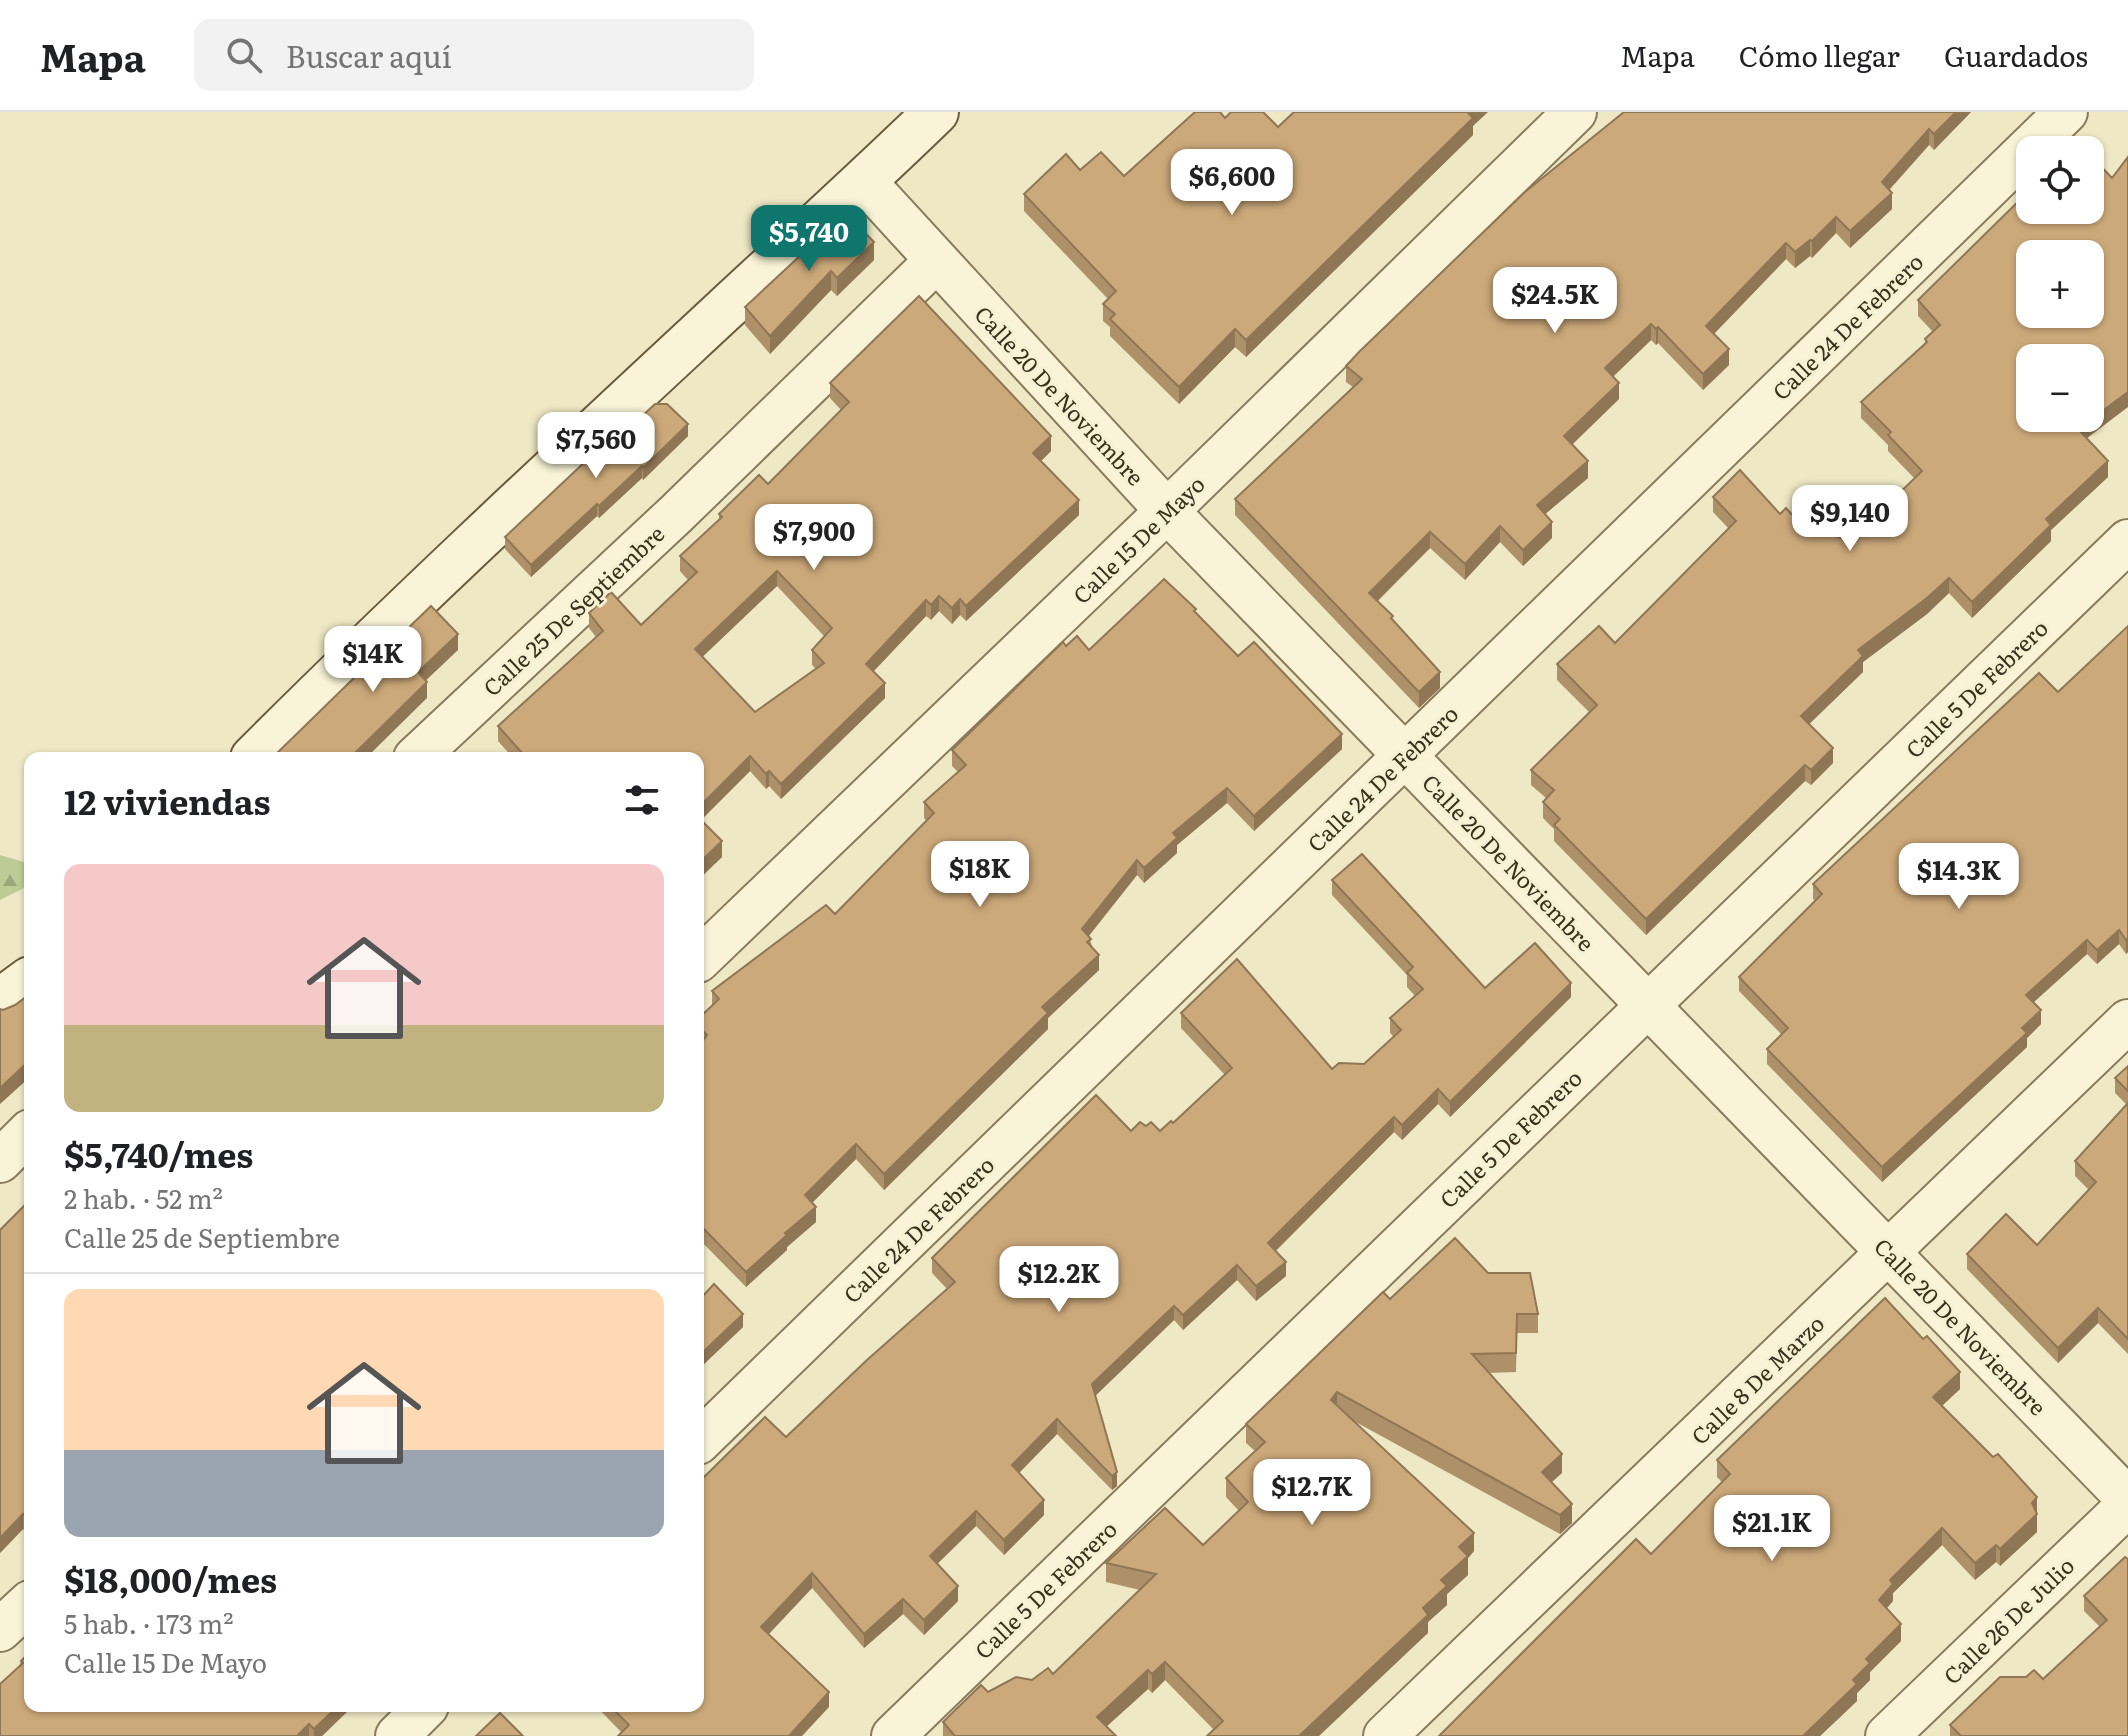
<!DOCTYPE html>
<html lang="es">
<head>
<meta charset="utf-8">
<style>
  :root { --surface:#fff; --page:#f2f2f2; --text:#202124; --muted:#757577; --line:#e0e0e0; --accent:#0f766e }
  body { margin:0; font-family:Literata,serif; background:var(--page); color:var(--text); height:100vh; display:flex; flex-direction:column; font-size:30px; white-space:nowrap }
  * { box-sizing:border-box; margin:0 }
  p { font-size:26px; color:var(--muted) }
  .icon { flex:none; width:44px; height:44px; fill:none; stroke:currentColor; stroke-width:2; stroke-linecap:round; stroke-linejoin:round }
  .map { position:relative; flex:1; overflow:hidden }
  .panel { position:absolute; left:24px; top:640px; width:680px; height:960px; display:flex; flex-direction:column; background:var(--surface); border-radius:16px; box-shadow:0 2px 6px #0004 }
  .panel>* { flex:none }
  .fabs { position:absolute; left:2016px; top:24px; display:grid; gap:16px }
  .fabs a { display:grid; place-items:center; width:88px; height:88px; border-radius:16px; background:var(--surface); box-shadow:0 2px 6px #0004; font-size:40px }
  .price { position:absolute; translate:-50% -68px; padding:0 18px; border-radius:16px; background:#fff; color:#222; font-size:26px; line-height:52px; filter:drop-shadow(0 2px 4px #0008) }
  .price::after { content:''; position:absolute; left:50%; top:48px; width:24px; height:18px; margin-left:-12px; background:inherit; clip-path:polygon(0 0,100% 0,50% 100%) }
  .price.active { background:var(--accent); color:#fff }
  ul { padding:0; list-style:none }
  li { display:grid; align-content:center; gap:16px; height:424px; padding:0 40px }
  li+li { border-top:2px solid var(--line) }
  li span { display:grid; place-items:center; height:248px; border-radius:16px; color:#555 }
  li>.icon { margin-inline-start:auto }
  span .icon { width:144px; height:144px; fill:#fffc; stroke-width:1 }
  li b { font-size:34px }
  h2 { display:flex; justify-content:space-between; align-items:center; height:96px; padding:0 40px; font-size:34px }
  header { display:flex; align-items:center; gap:48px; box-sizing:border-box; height:112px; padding:0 40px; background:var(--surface); border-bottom:2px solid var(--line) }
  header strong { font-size:38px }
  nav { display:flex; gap:44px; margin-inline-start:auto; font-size:28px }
  .search { width:560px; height:72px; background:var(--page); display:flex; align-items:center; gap:20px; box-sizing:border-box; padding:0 28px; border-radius:16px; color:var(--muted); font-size:30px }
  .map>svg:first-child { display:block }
  .forest { fill:url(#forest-firs) }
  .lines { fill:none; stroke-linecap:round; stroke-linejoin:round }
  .minor-casing { stroke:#887a5a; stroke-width:46 }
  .secondary-casing { stroke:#6a5b3d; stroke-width:48 }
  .minor { stroke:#f9f4d7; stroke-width:42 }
  .secondary { stroke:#f9f4d7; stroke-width:44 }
  .wall { fill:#af9169; fill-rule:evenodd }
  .shaded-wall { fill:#8f7655 }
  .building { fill:#cca97a; stroke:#8f7655; stroke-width:2; fill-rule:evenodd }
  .labels { text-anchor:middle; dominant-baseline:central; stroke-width:6; stroke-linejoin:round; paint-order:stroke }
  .street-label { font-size:22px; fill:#382f1e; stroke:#f5f1d3 }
</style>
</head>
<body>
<header>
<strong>Mapa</strong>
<div class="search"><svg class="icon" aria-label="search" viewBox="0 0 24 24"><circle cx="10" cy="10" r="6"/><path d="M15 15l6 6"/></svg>Buscar aquí</div>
<nav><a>Mapa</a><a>Cómo llegar</a><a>Guardados</a></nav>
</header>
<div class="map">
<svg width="2128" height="1624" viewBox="0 0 2128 1624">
  <defs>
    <pattern id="forest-firs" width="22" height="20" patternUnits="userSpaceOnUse" patternTransform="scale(2)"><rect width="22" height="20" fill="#bdcc97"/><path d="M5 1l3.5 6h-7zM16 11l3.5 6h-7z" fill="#9ba67b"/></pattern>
  </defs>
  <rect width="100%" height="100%" fill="#eee8c4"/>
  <path class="forest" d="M0 743 30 752V773L0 788Z"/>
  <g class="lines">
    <defs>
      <g id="minor">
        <path d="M865 70 1167 399 2128 1387"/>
        <path d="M415 646 676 402 936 149"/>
        <path d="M698 849 1167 399 1575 0"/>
        <path d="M0 1049 30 1019"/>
        <path d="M698 1331 2066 0"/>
        <path d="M0 1518 30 1490"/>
        <path d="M397 1624 427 1594"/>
        <path d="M893 1624 2128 429"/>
        <path d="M1385 1624 2128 909"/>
        <path d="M1887 1624 2128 1393"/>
      </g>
      <g id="secondary">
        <path d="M253 646C406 493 565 346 723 199 794 133 866 68 936 0"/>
        <path d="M0 889 30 867"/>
      </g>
    </defs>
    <use href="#minor" class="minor-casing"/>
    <use href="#secondary" class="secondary-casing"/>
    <use href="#minor" class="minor"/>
    <use href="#secondary" class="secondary"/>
  </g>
  <g class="wall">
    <path d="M1971 0 1934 38 1929 33 1889 78 1892 97 1850 136 1836 121 1812 146 1810 144 1795 156 1786 147 1714 222 1729 253 1703 278 1658 231 1656 233 1651 228 1613 265 1619 287 1572 333 1588 366 1545 402 1552 426 1523 454 1500 430 1465 468 1430 436 1378 489 1393 508 1440 576 1419 596 1235 403V387L1353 275 1346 270V254Z"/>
    <path d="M1225 6 1278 15 1473 14V23L1246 245 1235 235 1179 292 1110 224V215L1103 209V192L1108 187 1024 99V82L1080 58 1124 64Z"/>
    <path d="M846 101 874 148 837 184 831 178 770 242 745 213V195Z"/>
    <path d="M1918 188 2087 326 2108 365 2051 418V429L1972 506 1949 481 1927 502 1863 550V560L1809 612 1833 651 1811 673 1805 669 1646 823 1554 729V717L1543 706V690L1546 686 1531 673V658L1589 600 1557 568V552L1615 531 1729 417 1713 400V385L1780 402 1798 409 1825 421 1851 428 1915 367 1888 339V333L1861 306V290L1925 232V227L1933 220 1918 204Z"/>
    <path d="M830 271 1051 339 1041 349 1079 403 966 509 960 503 952 512 939 499 931 508 926 504 874 559 885 586 781 687 769 674 766 677 750 659 701 708 722 745 698 768V646H513L498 629V614L596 525 589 516V501L641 513 688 468 680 459V444L719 408V402L768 372 841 298 830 286ZM777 474 824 524 812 538V553L816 557 755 600 702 545Z"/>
    <path d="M640 306 688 324 643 368 642 366 599 406 597 404 531 465 505 437V425Z"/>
    <path d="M1196 501 1238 544 1342 637 1254 719 1227 691 1177 733V741L1144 771 1137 763 1089 824 1099 858 1048 906V917L884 1078 856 1047 812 1091 816 1110 787 1135V1138L746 1175 698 1126V935L701 932 698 929V907L712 894V879L835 802 927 709 924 706V690L958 660 952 654V638L1066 534 1089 538Z"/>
    <path d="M2128 514V840L2126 842 2119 832 2097 852 2087 842 2033 891 2041 912 2027 926V935L1882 1070 1767 952V937L1782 923 1739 879V865L1815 789 1813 787V772L2058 580Z"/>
    <path d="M1332 768 1485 876 1571 885 1450 1005 1438 992 1402 1028 1394 1020 1276 1139 1286 1164 1256 1189 1237 1168 1183 1218 1174 1208 1095 1284 1117 1374 1112 1378 1057 1322 1019 1361 1044 1403 1004 1443 976 1414 937 1452 958 1489 924 1523 903 1502 864 1536 812 1476 769 1522 829 1595 621 1620 596 1594H698L786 1325 947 1177 932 1161V1146L1131 1019 1146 1014 1160 1019 1173 1011 1225 963 1181 916V901L1332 957 1364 952 1394 925 1390 921V906L1415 884 1407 875V863L1332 783Z"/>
    <path d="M2128 954V1242L2098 1211 2058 1251 1967 1157V1142L2037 1133 2089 1078 2075 1064V1049L2127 993 2115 981V966Z"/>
    <path d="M30 1088 28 1422 23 1417 0 1441Z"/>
    <path d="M1488 1161 1538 1202V1221H1517L1516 1260 1489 1261 1562 1361 1552 1370 1572 1411 1560 1422 1352 1308 1474 1439 1468 1446V1463L1447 1482V1493L1428 1510V1521L1214 1618 1165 1568 1152 1581 1148 1577 1106 1615 1116 1624H943V1610L988 1580 1053 1562 1140 1478 1106 1470V1451L1203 1433 1239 1399 1226 1385V1366L1255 1339 1246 1331V1312L1390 1187Z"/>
    <path d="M698 1183 743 1215 704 1252 698 1246Z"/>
    <path d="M1960 1277 1942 1294 1993 1345 2037 1385V1420L2000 1454 1996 1450 1975 1468 1942 1433 1893 1481V1489L1887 1496 1901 1529 1870 1560V1568L1857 1581V1589L1820 1624H1439L1651 1442 1722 1370 1717 1365V1348Z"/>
    <path d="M2128 1447V1624H1950V1613L2043 1567 2100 1515 2084 1499V1484Z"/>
    <path d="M30 1540V1594H353L322 1624H0L21 1549Z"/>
  </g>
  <g class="shaded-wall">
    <path d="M1470 0H1488L1473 14V23L1246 245V228Z"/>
    <path d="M1956 0H1971L1934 38V22Z"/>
    <path d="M1929 17V33L1882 86V70Z"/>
    <path d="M1892 81V97L1850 136V119Z"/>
    <path d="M1836 105V121L1812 146V129Z"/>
    <path d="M1810 128V144L1795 156V140Z"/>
    <path d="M874 130V148L837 184V166Z"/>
    <path d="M1786 131V147L1706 230V214Z"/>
    <path d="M831 159V178L770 242V224Z"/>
    <path d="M1651 212V228L1605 272V256Z"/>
    <path d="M1658 215V231L1656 233V217Z"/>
    <path d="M1235 217V235L1179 292V275Z"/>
    <path d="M1729 237V253L1703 278V262Z"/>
    <path d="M1619 271V287L1564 340V324Z"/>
    <path d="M2128 280V295L2078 333V317Z"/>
    <path d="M688 312V324L643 368V356Z"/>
    <path d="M1051 324V339L1033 357V341Z"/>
    <path d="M1588 349V366L1537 409V393Z"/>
    <path d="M2108 349V365L2051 418V429L1972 506V490L2046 407Z"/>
    <path d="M642 354V366L599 406V394Z"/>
    <path d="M1079 388V403L966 509V494Z"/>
    <path d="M597 392V404L531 465V453Z"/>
    <path d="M1552 410V426L1523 454V438Z"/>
    <path d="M1500 414V430L1465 468V452Z"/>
    <path d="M1430 420V436L1369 497V481Z"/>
    <path d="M777 459V474L695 552V537Z"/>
    <path d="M1949 466V481L1927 502 1863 550V560L1801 620V604L1858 538Z"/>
    <path d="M939 484V499L931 508V493Z"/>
    <path d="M960 487V503L952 512V496Z"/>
    <path d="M926 488V504L866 567V552Z"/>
    <path d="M458 522V538L418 576V560Z"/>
    <path d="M1440 560V576L1419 596V580Z"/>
    <path d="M427 570V586L366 646H350Z"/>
    <path d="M885 571V586L781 687V672Z"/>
    <path d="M1342 622V637L1254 719V704Z"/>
    <path d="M1833 636V651L1811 673V658Z"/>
    <path d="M750 644V659L698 711V696Z"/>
    <path d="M1805 653V669L1646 823V807Z"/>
    <path d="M769 659V674L766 677V662Z"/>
    <path d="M1227 676V691L1177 733V741L1144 771V756L1173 721Z"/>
    <path d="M722 729V745L698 768V752Z"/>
    <path d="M1137 748V763L1082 832V817Z"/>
    <path d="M2119 818V832L2097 852V838Z"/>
    <path d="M2128 826V840L2126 842V828Z"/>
    <path d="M2087 828V842L2026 897V883Z"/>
    <path d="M1099 843V858L1048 906V917L884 1078V1062L1042 895Z"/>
    <path d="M1571 871V885L1450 1005V990Z"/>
    <path d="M2041 898V912L2027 926V935L1882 1070V1055Z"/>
    <path d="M30 948V965L0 992V976Z"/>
    <path d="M1438 977V992L1402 1028V1013Z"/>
    <path d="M1394 1005V1020L1268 1146V1131Z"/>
    <path d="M856 1032V1047L805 1098V1083Z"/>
    <path d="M816 1095V1110L787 1135V1138L746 1175V1160L785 1121Z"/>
    <path d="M1286 1150V1164L1256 1189V1174Z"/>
    <path d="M1237 1153V1168L1183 1218V1203Z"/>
    <path d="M1174 1194V1208L1092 1287V1272Z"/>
    <path d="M2098 1196V1211L2058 1251V1236Z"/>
    <path d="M743 1202V1215L704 1252V1239Z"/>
    <path d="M1960 1260V1277L1933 1302V1285Z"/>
    <path d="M1337 1280V1299L1331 1288Z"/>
    <path d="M1057 1307V1322L1012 1368V1353Z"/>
    <path d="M1562 1342V1361L1542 1378V1360Z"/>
    <path d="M1117 1360V1374L1112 1378V1364Z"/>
    <path d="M2037 1385V1420L2000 1454V1437Z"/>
    <path d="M1044 1388V1403L1004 1443V1428Z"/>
    <path d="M1572 1392V1411L1560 1422V1403Z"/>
    <path d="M976 1399V1414L930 1459V1444Z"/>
    <path d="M23 1402V1417L0 1441V1426Z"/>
    <path d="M30 1405V1420L28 1422V1407Z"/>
    <path d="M1942 1416V1433L1893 1481V1489L1879 1505V1488L1890 1468Z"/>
    <path d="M1474 1421V1439L1468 1446V1463L1447 1482V1493L1428 1510V1521L1319 1624H1299L1423 1496 1441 1468 1459 1435Z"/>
    <path d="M1996 1433V1450L1975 1468V1451Z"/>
    <path d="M812 1461V1476L761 1530V1515Z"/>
    <path d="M958 1474V1489L924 1523V1508Z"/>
    <path d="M903 1487V1502L864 1536V1522Z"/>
    <path d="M1901 1512V1529L1870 1560V1568L1857 1581V1589L1820 1624H1803L1853 1568 1866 1547Z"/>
    <path d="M1165 1550V1568L1152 1581V1562Z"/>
    <path d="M1148 1558V1577L1097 1623V1605Z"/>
    <path d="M829 1580V1595L802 1624H789Z"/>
    <path d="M338 1594H353L322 1624H314V1617Z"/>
    <path d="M309 1612V1624H297Z"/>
  </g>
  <g class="building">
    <path d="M1195 0H1220L1225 6 1231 0H1263L1278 15 1294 0H1470L1468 1 1473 6 1246 228 1235 217 1179 275 1110 207 1115 202 1103 192 1116 179 1024 82 1066 42 1080 58 1101 40 1124 64Z"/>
    <path d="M1624 0H1956L1934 22 1929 17 1882 70 1892 81 1850 119 1836 105 1812 129 1810 128 1795 140 1786 131 1706 214 1729 237 1703 262 1658 215 1656 217 1651 212 1605 256 1619 271 1564 324 1588 349 1537 393 1552 410 1523 438 1500 414 1465 452 1430 420 1369 481 1393 504 1391 506 1440 560 1419 580 1235 387 1362 267 1346 254 1359 240 1525 80Z"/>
    <path d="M2128 45V280L2078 317 2108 349 2046 407 2051 413 1972 490 1949 466 1927 486 1858 538 1863 544 1801 604 1833 636 1811 658 1805 653 1646 807 1554 713 1560 707 1543 690 1554 678 1531 658 1597 593 1557 552 1599 514 1615 531 1736 409 1713 385 1740 358 1780 402 1786 396 1798 409 1806 401 1825 421 1851 428 1922 359 1888 323 1891 320 1861 290 1927 230 1925 227 1940 213 1918 188 2030 78V98H2090V49L2093 46 2112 66ZM2030 142H2090V202H2030ZM2030 246H2090V306H2030Z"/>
    <path d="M846 101 874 130 837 166 831 159 770 224 745 195Z"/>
    <path d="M919 184 1051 324 1033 341 1079 388 966 494 960 487 952 496 939 484 931 493 926 488 866 552 885 571 781 672 769 659 766 662 750 644 698 696V646H518L523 642 498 614 603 519 589 501 611 480 641 513 697 460 680 444 722 405 719 402 759 363 768 372 849 290 830 271ZM777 459 832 516 812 538 824 551 755 600 695 537Z"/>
    <path d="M655 292H667L688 312 643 356 642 354 599 394 597 392 531 453 505 425 636 302 640 306Z"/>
    <path d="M1164 467 1196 497 1194 499 1238 544 1254 530 1342 622 1254 704 1227 676 1173 721 1177 726 1144 756 1137 748 1082 817 1091 827 1087 830 1099 843 1042 895 1048 901 884 1062 856 1032 805 1083 816 1095 785 1121 787 1123 746 1160 698 1111V935L707 923 698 914V907L719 887 712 879 826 793 835 802 934 701 924 690 966 653 952 638 1063 530 1066 534 1077 524 1089 538Z"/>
    <path d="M431 494 458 522 418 560 427 570 350 646H272L399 522 401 523Z"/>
    <path d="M2128 514V826L2126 828 2119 818 2097 838 2087 828 2026 883 2041 898 2022 916 2027 921 1882 1055 1767 937 1788 916 1739 865 1822 782 1813 772 2039 561 2058 580Z"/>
    <path d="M698 705 722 729 698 752Z"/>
    <path d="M1362 742 1485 876 1535 831 1571 871 1450 990 1438 977 1402 1013 1394 1005 1268 1131 1286 1150 1256 1174 1237 1153 1183 1203 1174 1194 1092 1272 1117 1360 1112 1364 1057 1307 1012 1353 1044 1388 1004 1428 976 1399 930 1444 958 1474 924 1508 903 1487 864 1522 812 1461 761 1515 829 1580 789 1624H618L629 1613 610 1594H698V1371L765 1305 786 1325 867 1248 955 1170 932 1146 1096 983 1131 1019 1140 1010 1146 1014 1151 1010 1160 1019 1171 1009 1173 1011 1232 956 1181 901 1237 847 1332 957 1339 951 1364 952 1401 918 1390 906 1423 877 1407 861 1413 855 1332 768Z"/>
    <path d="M30 882V948L0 976V897L3 898 15 893Z"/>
    <path d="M2128 954V979L2115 966Z"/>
    <path d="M2128 991V1227L2098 1196 2058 1236 1967 1142 2006 1102 2037 1133 2096 1070 2075 1049Z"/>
    <path d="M30 1088V1405L28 1407 23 1402 0 1426V1118Z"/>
    <path d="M1455 1126 1488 1161H1530L1538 1202H1517L1516 1241 1472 1242 1562 1342 1542 1360 1572 1392 1560 1403 1337 1280 1331 1288 1474 1421 1459 1435 1468 1444 1441 1468 1447 1474 1423 1496 1428 1503 1299 1624H1207L1223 1609 1165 1550 1152 1562 1148 1558 1097 1605 1116 1624H955L943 1610 981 1573 988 1580 1016 1565 1032 1568 1048 1556 1053 1562 1156 1462 1106 1451 1165 1396 1203 1433 1248 1390 1226 1366 1265 1330 1246 1312 1383 1180 1390 1187Z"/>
    <path d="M714 1172 743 1202 704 1239 698 1232V1183L701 1186Z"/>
    <path d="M1885 1186 1923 1227 1927 1224 1960 1260 1933 1285 1993 1345 1998 1342 2037 1385 2032 1391 2037 1402 2000 1437 1996 1433 1975 1451 1942 1416 1890 1468 1893 1472 1879 1488 1901 1512 1866 1547 1870 1551 1853 1568 1857 1572 1803 1624H1439L1636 1427 1651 1442 1730 1362 1717 1348Z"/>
    <path d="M2125 1445 2128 1447V1624H1961L1950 1613 2000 1565H2026L2034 1558 2043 1567 2107 1508 2084 1484Z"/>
    <path d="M30 1540V1594H338L314 1617 309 1612 297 1624H0V1572L23 1551 21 1549Z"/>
    <path d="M500 1601 523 1624H476Z"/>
  </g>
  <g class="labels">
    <g class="street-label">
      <text transform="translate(1847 214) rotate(-44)">Calle 24 De Febrero</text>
      <text transform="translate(1060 283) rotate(47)">Calle 20 De Noviembre</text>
      <text transform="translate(1138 427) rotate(-44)">Calle 15 De Mayo</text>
      <text transform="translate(573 498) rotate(-43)">Calle 25 De Septiembre</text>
      <text transform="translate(1976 576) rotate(-44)">Calle 5 De Febrero</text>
      <text transform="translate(1382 666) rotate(-44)">Calle 24 De Febrero</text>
      <text transform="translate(1509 750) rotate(46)">Calle 20 De Noviembre</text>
      <text transform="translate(1510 1026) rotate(-44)">Calle 5 De Febrero</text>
      <text transform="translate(918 1117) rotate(-44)">Calle 24 De Febrero</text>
      <text transform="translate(1961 1214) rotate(46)">Calle 20 De Noviembre</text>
      <text transform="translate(1757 1267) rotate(-44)">Calle 8 De Marzo</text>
      <text transform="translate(1045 1477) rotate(-44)">Calle 5 De Febrero</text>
      <text transform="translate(2008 1508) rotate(-44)">Calle 26 De Julio</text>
    </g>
  </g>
</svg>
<div class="fabs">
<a><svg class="icon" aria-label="locate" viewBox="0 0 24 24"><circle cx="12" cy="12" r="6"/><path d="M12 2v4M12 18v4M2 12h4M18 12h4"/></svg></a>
<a>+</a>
<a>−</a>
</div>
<b class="price" style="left:1232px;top:105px">$6,600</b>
<b class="price active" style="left:809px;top:161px">$5,740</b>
<b class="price" style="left:1555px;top:223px">$24.5K</b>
<b class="price" style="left:596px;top:368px">$7,560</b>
<b class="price" style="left:1850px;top:441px">$9,140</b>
<b class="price" style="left:814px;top:460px">$7,900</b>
<b class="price" style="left:373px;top:582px">$14K</b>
<b class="price" style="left:980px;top:797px">$18K</b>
<b class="price" style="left:1959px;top:799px">$14.3K</b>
<b class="price" style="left:1059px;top:1202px">$12.2K</b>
<b class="price" style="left:1312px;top:1415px">$12.7K</b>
<b class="price" style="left:1772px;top:1451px">$21.1K</b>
<section class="panel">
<h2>12 viviendas<svg class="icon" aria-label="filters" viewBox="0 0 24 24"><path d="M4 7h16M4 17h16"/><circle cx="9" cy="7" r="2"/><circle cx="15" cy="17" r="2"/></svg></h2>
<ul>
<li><span style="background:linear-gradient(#f6c9c9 65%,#c2b280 0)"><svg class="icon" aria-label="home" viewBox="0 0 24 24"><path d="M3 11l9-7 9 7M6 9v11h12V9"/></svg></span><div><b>$5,740/mes</b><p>2 hab. · 52 m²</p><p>Calle 25 de Septiembre</p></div></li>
<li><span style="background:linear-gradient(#ffd9b3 65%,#9aa5b1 0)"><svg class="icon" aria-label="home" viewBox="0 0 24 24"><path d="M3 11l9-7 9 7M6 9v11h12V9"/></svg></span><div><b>$18,000/mes</b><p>5 hab. · 173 m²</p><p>Calle 15 De Mayo</p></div></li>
</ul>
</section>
</div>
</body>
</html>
